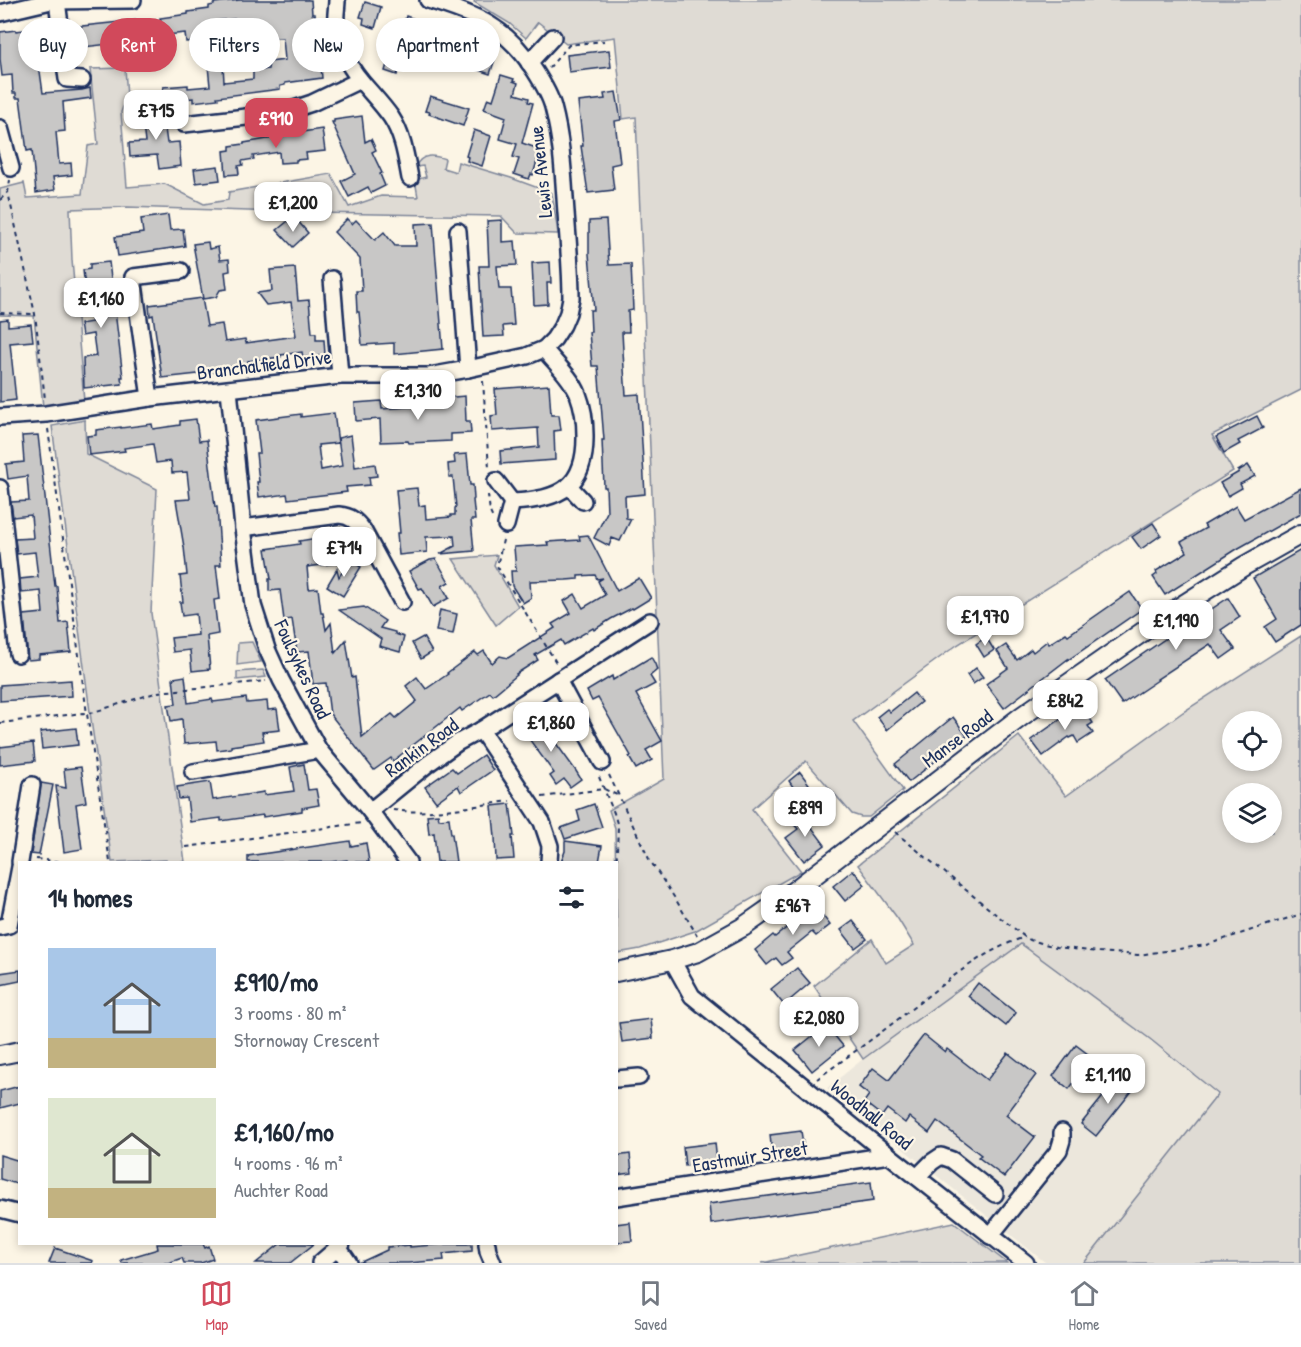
<!DOCTYPE html>
<html lang="en">
<head>
<meta charset="utf-8">
<style>
  :root { --surface:#fff; --page:#f6f6f7; --text:#1f2937; --muted:#747a83; --line:#e0e1e3; --accent:#d1495b }
  body { margin:0; font-family:"Patrick Hand",sans-serif; background:var(--page); color:var(--text); height:100vh; display:flex; flex-direction:column; font-size:22px; white-space:nowrap }
  * { box-sizing:border-box; margin:0 }
  p { font-size:20px; color:var(--muted) }
  .icon { flex:none; width:33px; height:33px; fill:none; stroke:currentColor; stroke-width:2; stroke-linecap:round; stroke-linejoin:round }
  .map { position:relative; flex:1; overflow:hidden }
  .side { position:absolute; left:18px; top:861px; width:600px; height:384px; display:flex; flex-direction:column; background:var(--surface); border-radius:0px; box-shadow:0 3px 9px #0003 }
  .side>* { flex:none }
  .guide { position:absolute; left:18px; top:18px; width:600px; height:54px; display:flex; gap:12px }
  .tools { position:absolute; left:1222px; top:711px; display:grid; gap:12px }
  .tools a { display:grid; place-items:center; width:60px; height:60px; border-radius:50%; background:var(--surface); box-shadow:0 3px 9px #0003; font-size:30px }
  .price { position:absolute; translate:-50% -51px; padding:0 14px; border-radius:12px; background:#fff; color:#222; font-size:20px; line-height:39px; filter:drop-shadow(0 2px 3px #0008) }
  .price::after { content:''; position:absolute; left:50%; top:36px; width:18px; height:14px; margin-left:-9px; background:inherit; clip-path:polygon(0 0,100% 0,50% 100%) }
  .price.selected { background:var(--accent); color:#fff }
  ul { padding:0; list-style:none }
  li { display:flex; align-items:center; gap:18px; height:150px; padding:0 30px }
  li span { display:grid; place-items:center; flex:none; width:168px; height:120px; border-radius:0px; color:#555 }
  li>.icon { margin-inline-start:auto }
  span .icon { width:72px; height:72px; fill:#fffc; stroke-width:1 }
  li b { font-size:26px }
  h2 { display:flex; justify-content:space-between; align-items:center; height:72px; padding:0 30px; font-size:26px }
  .chip { padding:0 21px; border-radius:27px; background:var(--surface); box-shadow:0 3px 9px #0003; font-size:21px; line-height:54px }
  .chip.selected { background:var(--accent); color:#fff }
  .dock { display:flex; justify-content:space-around; align-items:center; height:84px; border-top:2px solid var(--line); background:var(--surface); font-size:16px; color:var(--muted) }
  .dock a { display:grid; justify-items:center; gap:3px }
  .dock .selected { color:var(--accent) }
  .map>svg:first-child { display:block }
  .built { fill:#ece7dc }
  .green { fill:#dfdbd4; stroke:#7d8599; stroke-width:1.5; fill-rule:evenodd }
  .building { fill:#c8c7c6; stroke:#1b2f5e; stroke-width:1.5 }
  .lines { fill:none; stroke-linecap:round; stroke-linejoin:round }
  .minor-casing { stroke:#1b2f5e; stroke-width:20 }
  .major-casing { stroke:#1b2f5e; stroke-width:22 }
  .path { stroke:#1b2f5e; stroke-width:2; stroke-dasharray:4.5 4.5; stroke-linecap:butt }
  .minor { stroke:#fcf5e5; stroke-width:15 }
  .major { stroke:#fcf5e5; stroke-width:18 }
  .labels { text-anchor:middle; dominant-baseline:central; stroke-width:4.5; stroke-linejoin:round; paint-order:stroke }
  .street-label { font-size:20px; fill:#1b2f5e; stroke:#fcf5e5 }
</style>
</head>
<body>
<div class="map">
<svg width="1301" height="1263" viewBox="0 0 1301 1263">
  <rect width="100%" height="100%" fill="#fcf5e5"/>
  <filter id="ink" filterUnits="userSpaceOnUse"><feTurbulence type="fractalNoise" baseFrequency=".0167" numOctaves="2"/><feDisplacementMap in="SourceGraphic" scale="12" xChannelSelector="R" yChannelSelector="G"/><feConvolveMatrix kernelMatrix="1 2 1 2 8 2 1 2 1" color-interpolation-filters="sRGB"/></filter>
  <g filter="url(#ink)">
    <path class="built" d="M1021 943 1150 1039 1218 1094 1084 1263H1046L827 1088 863 1059Z"/>
    <g class="green">
      <path d="M475 0H1301V390L1212 435 1233 471 957 645 853 721 903 790 869 817H861L852 814 806 761 752 809 801 871 695 931 640 949 617 953 615 828 609 810 664 779 636 117 623 119 615 37 566 44 538 22 526 38 509 23 474 2Z"/>
      <path d="M125 68 127 97 121 112 127 187 165 184 204 204 228 200 229 192 331 174 349 207 381 196 418 197 415 180 426 177 423 166 415 167C422 153 433 155 445 159L443 168 456 172 458 162 511 178 552 193 558 234 517 233 501 216 313 213 127 207 70 209 72 260 84 401 43 407 34 316 0 315V189L24 183 27 198 82 194 88 146 98 144 90 69Z"/>
      <path d="M85 420 86 454 157 489 151 613 185 862H166V860L112 862 92 727 52 426Z"/>
      <path d="M497 555 494 565 518 606 496 625 453 559Z"/>
      <path d="M1301 636V1263H1084L1218 1094 1150 1039 1021 944 863 1059 814 986 872 939 886 963 914 945 898 919 858 865 1019 736 1066 796 1183 712ZM1233 722H1272V760H1233ZM1233 794H1272V832H1233Z"/>
      <path d="M252 642 261 662 237 665 238 643Z"/>
      <path d="M263 670 266 677 237 680V672Z"/>
      <path d="M954 1222 1007 1263H762Z"/>
    </g>
    <g class="building">
      <path d="M240 0H311L312 14H315L318 44 319 43 322 78 285 83V85L280 86V89L217 97 218 99 193 102V98L165 101 163 87 188 85V88L210 86 208 66 223 65 224 82 253 79V71L268 69 269 62 285 60 283 38 264 39 263 32 237 34 235 19 215 21 216 39 186 42 185 33 149 37 150 45 128 47 127 42 75 48 73 27 139 20 140 22 161 20 160 18 188 14V12L209 9V6L214 5V3Z"/>
      <path d="M365 2 381 7 375 28 363 24 364 18 360 17Z"/>
      <path d="M406 16 437 27 436 29 465 38 464 39 469 41 464 56 449 50 442 71 429 66 431 60 410 52 414 39 401 35Z"/>
      <path d="M48 27 52 55 38 57 43 93 82 90 90 88 91 98 63 102 65 131 56 132 59 164 71 163 72 175 53 177 55 190 36 193 32 150 27 151 20 98H16V93H13L12 75 2 76 0 59V32L16 30V31Z"/>
      <path d="M609 50 611 67 569 72 567 55Z"/>
      <path d="M478 51 491 55 490 58 495 59 490 74 472 68Z"/>
      <path d="M390 54 402 57 397 75 385 71Z"/>
      <path d="M501 75 514 79 513 81 518 83 515 94 529 98 528 102 533 103 522 143 539 149 537 153 539 154 533 175 531 174 529 179 514 174 519 159 513 157 517 144 500 139 506 117 484 109 488 98 493 100Z"/>
      <path d="M616 92 621 120 615 121 620 163 611 165 614 190 588 193 581 146H583L578 102 605 99 604 94Z"/>
      <path d="M430 96 469 108 463 126 429 114 430 112 425 111Z"/>
      <path d="M162 107 167 143 179 142 181 166 159 169 157 155 130 157 129 143 145 142 141 110Z"/>
      <path d="M362 116 365 142 371 139 376 150 372 152 382 173 380 174 385 186 371 193 368 187 349 197 341 181 355 174 332 122H334V120Z"/>
      <path d="M322 129 325 151 306 153 307 159 296 160V162L280 163 279 152 253 156 254 159 242 161 243 165 238 166 239 174 226 175 224 151 230 150V146L244 144V143L284 136V134L302 133V132Z"/>
      <path d="M474 130 491 136 482 166 467 161 468 157 466 156Z"/>
      <path d="M218 166 220 180 196 183 194 169Z"/>
      <path d="M168 215 170 230 183 229 185 246 118 256 115 237 143 233 141 219Z"/>
      <path d="M347 219 352 224 356 220 375 240 384 232 395 246H416L415 224 433 223 443 349 394 354V343L362 345 359 312H357L356 291H362L360 259 334 232Z"/>
      <path d="M297 220 308 233 293 247 277 230 288 221 292 225Z"/>
      <path d="M502 220V242L515 241 517 265 497 266 499 289H511L514 325 503 326 504 336 483 337 479 266H489L487 221Z"/>
      <path d="M606 220 609 265 631 264 633 310 628 311 629 332H622L624 369 626 395 639 394 645 494 625 496 626 518 631 519 620 541 612 538 609 546 594 538 607 512 606 487H604L602 440H604L598 366H592L589 332H591L590 310H594L589 254V221Z"/>
      <path d="M208 242 209 249 218 247 220 260 229 259 230 271 225 272 227 289 220 290 216 297 203 299 193 244Z"/>
      <path d="M109 262 123 377H121L122 384 84 388 83 358 96 356 93 334 82 336 80 324 92 322 89 300 78 301 77 289 85 288 83 270 90 269V264Z"/>
      <path d="M550 262 551 283H547L548 304 534 305 532 263Z"/>
      <path d="M295 268 298 301 309 300 312 333H316V340H324L325 355 303 358 302 352 281 355V357L248 361 249 364 216 369V372L162 378 153 315 150 316 149 305 202 298 207 326 222 324 225 342 245 339 246 343 296 336 291 302 266 305 257 293 272 291 270 270Z"/>
      <path d="M8 319V326L31 324 33 341 10 343 16 400 0 402V320Z"/>
      <path d="M549 385 551 415H559L561 430 554 431 555 460 501 464 500 451 539 447 538 428 492 431 491 416 497 415 495 389Z"/>
      <path d="M465 396 466 421H470L471 433 451 434V441L409 443 408 441 381 442 380 419 356 421 355 403 381 401 382 409 444 404 443 398Z"/>
      <path d="M334 413 338 443 318 445 321 470 342 466 338 438 351 435 355 467 375 464 377 476 369 477 370 485 346 487 347 492 288 499 287 494 266 497V496L259 497 257 482H259L256 453H260L256 420 301 414V417Z"/>
      <path d="M1257 416 1263 428 1238 441 1240 444 1224 453 1216 437Z"/>
      <path d="M196 419 199 441 207 440 215 507H217L221 565H216L220 599 214 600 218 634 207 636 210 669 192 671 190 650 173 652 171 638 198 635 196 614 182 616 180 602H183L180 576 187 575 184 547 176 500 190 499 187 472 172 473 171 461 156 463 153 444 124 448 125 451 89 455 87 436 96 435V430L121 427V428L152 424 153 429 180 425V421Z"/>
      <path d="M38 435 55 586H57L60 623 68 622 71 652 39 655V659L28 660 24 615 43 613 41 591 21 593 20 579 38 577 35 552 17 554 15 539 33 538 31 515 13 517 11 502 29 501 27 476 8 479 6 464 24 462 22 436Z"/>
      <path d="M467 454 470 485H473L474 499 473 500 475 520H471L474 551 440 554 455 546 454 536 426 537 427 552 399 555 397 533H400L396 490 417 488 419 506 425 505 426 519 451 517V515H455V508L456 507 453 477H449L448 464 455 463 454 455Z"/>
      <path d="M1248 465 1255 476 1240 484 1242 488 1228 496 1220 483 1239 472 1238 471Z"/>
      <path d="M1301 488V513L1237 549 1165 595 1153 577 1157 574 1156 571 1187 552 1181 542 1206 528 1204 525 1236 506 1244 519Z"/>
      <path d="M1153 523 1161 535 1141 549 1132 537Z"/>
      <path d="M588 535 617 591 639 578 651 598 633 609 632 608 611 619 594 630 593 628 564 645 561 640 535 655 538 660 516 674 517 675 493 695 490 692 462 711 460 708 393 761 391 758 374 770 330 714 326 683 313 684 309 651 297 652 292 619 284 620 280 590 269 591V579H271L266 549 300 544 299 541 324 537V540L333 538 337 563 307 567 309 589 318 588 321 613H323L326 630 331 623 335 653 346 640 352 678 355 677 362 737 392 714 396 718 417 701 406 686 417 677 426 689 448 674 447 673 475 652 478 655 484 651 492 663 500 656 508 658 555 628 552 624 571 613 564 601 575 594 583 608 605 595 598 581 603 578 597 579 595 575 578 576V579L566 580 530 581 531 598 523 603 512 586 511 571H516L514 547 548 545 547 542 580 540 579 536Z"/>
      <path d="M1301 550V625L1275 642 1265 627 1277 619 1253 578Z"/>
      <path d="M436 559 449 582 442 586 449 598 433 607 422 588 419 589 409 571 430 560Z"/>
      <path d="M350 560 361 567 343 596 327 586 337 569 339 577Z"/>
      <path d="M1130 592 1142 609 1068 660V659L1004 708 986 684 1008 668 997 651 1006 645 1017 660 1031 649 1033 652 1047 641 1049 644 1066 633 1068 635Z"/>
      <path d="M1228 598 1240 617 1221 630 1235 649 1221 659 1210 644 1157 679 1158 680 1122 704 1105 680 1197 617 1198 618Z"/>
      <path d="M364 607 385 621 380 628 395 632V634L404 637 400 652 379 646 381 639 339 610Z"/>
      <path d="M440 610 457 614 453 634 436 631Z"/>
      <path d="M423 637 432 652 421 659 412 643Z"/>
      <path d="M986 637 994 650 984 657 976 644Z"/>
      <path d="M651 657 655 664 657 670 650 676 655 684 636 694 662 741 646 750 652 760 636 769 629 757 631 756 598 698 592 701 587 691 612 676 613 680Z"/>
      <path d="M976 668 983 677 973 684 967 675Z"/>
      <path d="M185 676 188 703 212 699 213 702 246 698 247 703 267 701 268 710 277 709 280 730 262 732 264 741 231 746V748L217 750 216 741 184 744 182 719 171 721 168 705 176 704 173 678Z"/>
      <path d="M71 680 72 696 0 701V685Z"/>
      <path d="M914 693 921 702 887 730 877 717 887 709 890 712Z"/>
      <path d="M1081 705 1093 723 1088 726 1093 733 1078 743 1074 736 1070 738 1069 737 1043 756 1031 740Z"/>
      <path d="M537 717 576 771 581 779 570 787 564 779 556 785 550 776 554 773 521 728Z"/>
      <path d="M953 717 967 736 909 782 895 764Z"/>
      <path d="M76 728 78 745 42 749 40 732Z"/>
      <path d="M33 743 35 761 0 765V747Z"/>
      <path d="M483 755 493 770 461 792 458 786 436 802 425 787 452 768 457 773Z"/>
      <path d="M304 764 308 790 316 789 319 805 302 808V811L263 817V815L221 821V818L190 822 187 798 179 799 177 787 210 782 213 800 264 792V795L294 791 290 767Z"/>
      <path d="M81 767 86 802 76 804 82 849 64 852 56 786 66 788 64 769Z"/>
      <path d="M800 772 809 784 797 793 789 781Z"/>
      <path d="M41 783 53 785 39 855 31 854Z"/>
      <path d="M510 804 514 836H512L514 859 496 860 495 837 492 806Z"/>
      <path d="M594 804 602 827 565 839 561 828 580 821 577 810Z"/>
      <path d="M801 813 825 845 804 861 786 838 798 829 791 821Z"/>
      <path d="M438 814 439 819 449 818 451 834H452L456 862H437L434 833 429 834 427 815Z"/>
      <path d="M350 841 351 846 366 843 369 862H348L347 860 331 862H248V856Z"/>
      <path d="M565 841 602 846 599 862H561L565 851Z"/>
      <path d="M853 870 865 885 845 901 833 886Z"/>
      <path d="M812 902 830 925 816 936 812 932 787 952 792 958 782 965 776 958 767 965 755 950 773 935 775 937 800 917 798 914Z"/>
      <path d="M853 921 867 939 855 948 841 930Z"/>
      <path d="M797 968 810 983 784 1005 771 989Z"/>
      <path d="M20 970V981L0 985V973Z"/>
      <path d="M978 983 1016 1013 1006 1026 968 996Z"/>
      <path d="M651 1019 653 1038 622 1042 619 1023Z"/>
      <path d="M826 1025 843 1046 812 1071 795 1050Z"/>
      <path d="M924 1035 945 1052 947 1049 987 1080 1008 1053 1036 1075 1006 1115 1035 1137 1004 1177 978 1157 981 1155 937 1121 929 1133 909 1117 905 1123 887 1109 882 1116 864 1102 869 1095 859 1087 873 1068 889 1080Z"/>
      <path d="M1076 1045 1093 1058 1069 1089 1053 1076Z"/>
      <path d="M1121 1074 1136 1086 1096 1136 1081 1124Z"/>
      <path d="M20 1086V1103L0 1108V1091Z"/>
      <path d="M801 1131 804 1150 772 1154 770 1135Z"/>
      <path d="M715 1143 717 1162 685 1166 683 1147Z"/>
      <path d="M630 1154 632 1173 616 1175V1156Z"/>
      <path d="M0 1155 20 1161V1185L0 1179Z"/>
      <path d="M871 1182 873 1201 711 1224 709 1204Z"/>
      <path d="M630 1222 632 1241 616 1242V1224Z"/>
      <path d="M157 1244H203L205 1248 209 1246 213 1259 201 1263H184L182 1258 168 1263H122L121 1260 158 1249Z"/>
      <path d="M280 1244H314L290 1263H256Z"/>
      <path d="M444 1244H472V1251L443 1254 444 1260 408 1263H359L387 1250V1247L410 1245V1247Z"/>
      <path d="M55 1248 93 1261 92 1263H49Z"/>
    </g>
    <g class="lines">
      <defs>
        <g id="minor">
          <path d="M337 0C337 7 335 16 336 23 337 44 348 65 361 81 371 93 382 104 391 117 403 135 406 157 410 178"/>
          <path d="M57 1 67 79 82 80"/>
          <path d="M0 13 51 1 133 0"/>
          <path d="M529 63 553 37"/>
          <path d="M184 124 282 113 312 103 360 80"/>
          <path d="M0 128 11 168"/>
          <path d="M458 231 468 369"/>
          <path d="M332 279 340 376"/>
          <path d="M229 390 243 528 253 605 267 649 281 680 319 750 370 811 408 862"/>
          <path d="M150 398 133 277 181 271"/>
          <path d="M0 417 46 414 150 398 340 376H429L468 369 527 356 544 349 554 339 563 325 568 313 571 298C571 264 567 231 565 198 563 167 561 137 553 107 550 95 542 82 535 71 507 27 476 14 428 0"/>
          <path d="M496 481 512 502C560 500 586 487 585 435 585 420 583 407 578 394 571 377 555 363 544 349"/>
          <path d="M569 486 583 501"/>
          <path d="M0 488 18 654"/>
          <path d="M506 525 512 502"/>
          <path d="M243 528 339 515C351 516 356 521 363 530L402 602"/>
          <path d="M558 680 602 762"/>
          <path d="M481 730 542 822 550 846 549 862"/>
          <path d="M193 772 319 750"/>
          <path d="M370 811 429 763 457 743 481 730 650 621"/>
          <path d="M20 862 32 785"/>
          <path d="M0 927 9 925 20 867"/>
          <path d="M672 960 692 996 875 1144 1026 1263"/>
          <path d="M616 1079 639 1077"/>
          <path d="M917 1177 932 1162 941 1156 952 1160 995 1194"/>
          <path d="M616 1197 889 1155"/>
          <path d="M0 1209 20 1214"/>
          <path d="M990 1236 1059 1150 1062 1140V1132"/>
          <path d="M487 1244 488 1251 493 1263"/>
          <path d="M338 1247 349 1263"/>
          <path d="M320 1263 342 1244"/>
        </g>
        <g id="major">
          <path d="M616 972 672 960 698 952 743 927 786 897 1022 716 1167 615 1244 566 1301 534"/>
          <path d="M0 1055 20 1051"/>
        </g>
      </defs>
      <use href="#minor" class="minor-casing"/>
      <use href="#major" class="major-casing"/>
      <g class="path">
        <path d="M549 68 569 45 604 41"/>
        <path d="M10 180 8 192 35 314 45 399"/>
        <path d="M0 200 8 192"/>
        <path d="M0 313 35 314"/>
        <path d="M483 381 489 468"/>
        <path d="M48 429 87 714 110 862"/>
        <path d="M488 495 490 512 493 519"/>
        <path d="M503 540 497 566 557 664"/>
        <path d="M0 723 83 713 87 714 158 692 266 681"/>
        <path d="M609 775 649 859 676 900 697 935"/>
        <path d="M599 777 614 813 618 827 616 875"/>
        <path d="M542 797 604 789 619 796"/>
        <path d="M393 810C432 815 472 806 510 801"/>
        <path d="M895 832 993 912 1025 937 1030 940 1056 947 1099 952 1138 955 1206 945 1301 914"/>
        <path d="M186 847 361 823"/>
        <path d="M36 859 63 862"/>
        <path d="M817 1079C847 1057 877 1036 906 1013 944 984 979 952 1025 937"/>
      </g>
      <use href="#minor" class="minor"/>
      <use href="#major" class="major"/>
    </g>
  </g>
  <g class="labels">
    <g class="street-label">
      <text transform="translate(540 172) rotate(-96)">Lewis Avenue</text>
      <text transform="translate(264 364) rotate(-7)">Branchalfield Drive</text>
      <text transform="translate(303 669) rotate(65)">Foulsykes Road</text>
      <text transform="translate(957 738) rotate(-37)">Manse Road</text>
      <text transform="translate(421 747) rotate(-36)">Rankin Road</text>
      <text transform="translate(872 1114) rotate(39)">Woodhall Road</text>
      <text transform="translate(750 1156) rotate(-9)">Eastmuir Street</text>
    </g>
  </g>
</svg>
<div class="tools">
<a><svg class="icon" aria-label="locate" viewBox="0 0 24 24"><circle cx="12" cy="12" r="6"/><path d="M12 2v4M12 18v4M2 12h4M18 12h4"/></svg></a>
<a><svg class="icon" aria-label="layers" viewBox="0 0 24 24"><path d="M12 4l9 5-9 5-9-5zM3 14l9 5 9-5"/></svg></a>
</div>
<b class="price" style="left:156px;top:141px">£715</b>
<b class="price selected" style="left:276px;top:149px">£910</b>
<b class="price" style="left:293px;top:233px">£1,200</b>
<b class="price" style="left:101px;top:329px">£1,160</b>
<b class="price" style="left:418px;top:421px">£1,310</b>
<b class="price" style="left:344px;top:578px">£714</b>
<b class="price" style="left:985px;top:647px">£1,970</b>
<b class="price" style="left:1176px;top:651px">£1,190</b>
<b class="price" style="left:1065px;top:731px">£842</b>
<b class="price" style="left:551px;top:753px">£1,860</b>
<b class="price" style="left:805px;top:838px">£899</b>
<b class="price" style="left:793px;top:936px">£967</b>
<b class="price" style="left:819px;top:1048px">£2,080</b>
<b class="price" style="left:1108px;top:1105px">£1,110</b>
<div class="guide">
<a class="chip">Buy</a>
<a class="chip selected">Rent</a>
<a class="chip">Filters</a>
<a class="chip">New</a>
<a class="chip">Apartment</a>
</div>
<section class="side">
<h2>14 homes<svg class="icon" aria-label="filters" viewBox="0 0 24 24"><path d="M4 7h16M4 17h16"/><circle cx="9" cy="7" r="2"/><circle cx="15" cy="17" r="2"/></svg></h2>
<ul>
<li><span style="background:linear-gradient(#a9c7e8 75%,#c2b280 0)"><svg class="icon" aria-label="home" viewBox="0 0 24 24"><path d="M3 11l9-7 9 7M6 9v11h12V9"/></svg></span><div><b>£910/mo</b><p>3 rooms · 80 m²</p><p>Stornoway Crescent</p></div></li>
<li><span style="background:linear-gradient(#dfe7d0 75%,#c2b280 0)"><svg class="icon" aria-label="home" viewBox="0 0 24 24"><path d="M3 11l9-7 9 7M6 9v11h12V9"/></svg></span><div><b>£1,160/mo</b><p>4 rooms · 96 m²</p><p>Auchter Road</p></div></li>
</ul>
</section>
</div>
<nav class="dock">
<a class="selected"><svg class="icon" aria-label="map" viewBox="0 0 24 24"><path d="M3 6l6-2 6 2 6-2v14l-6 2-6-2-6 2zM9 4v14M15 6v14"/></svg>Map</a>
<a><svg class="icon" aria-label="saved" viewBox="0 0 24 24"><path d="M7 4h10v16l-5-4-5 4z"/></svg>Saved</a>
<a><svg class="icon" aria-label="home" viewBox="0 0 24 24"><path d="M3 11l9-7 9 7M6 9v11h12V9"/></svg>Home</a>
</nav>
</body>
</html>
